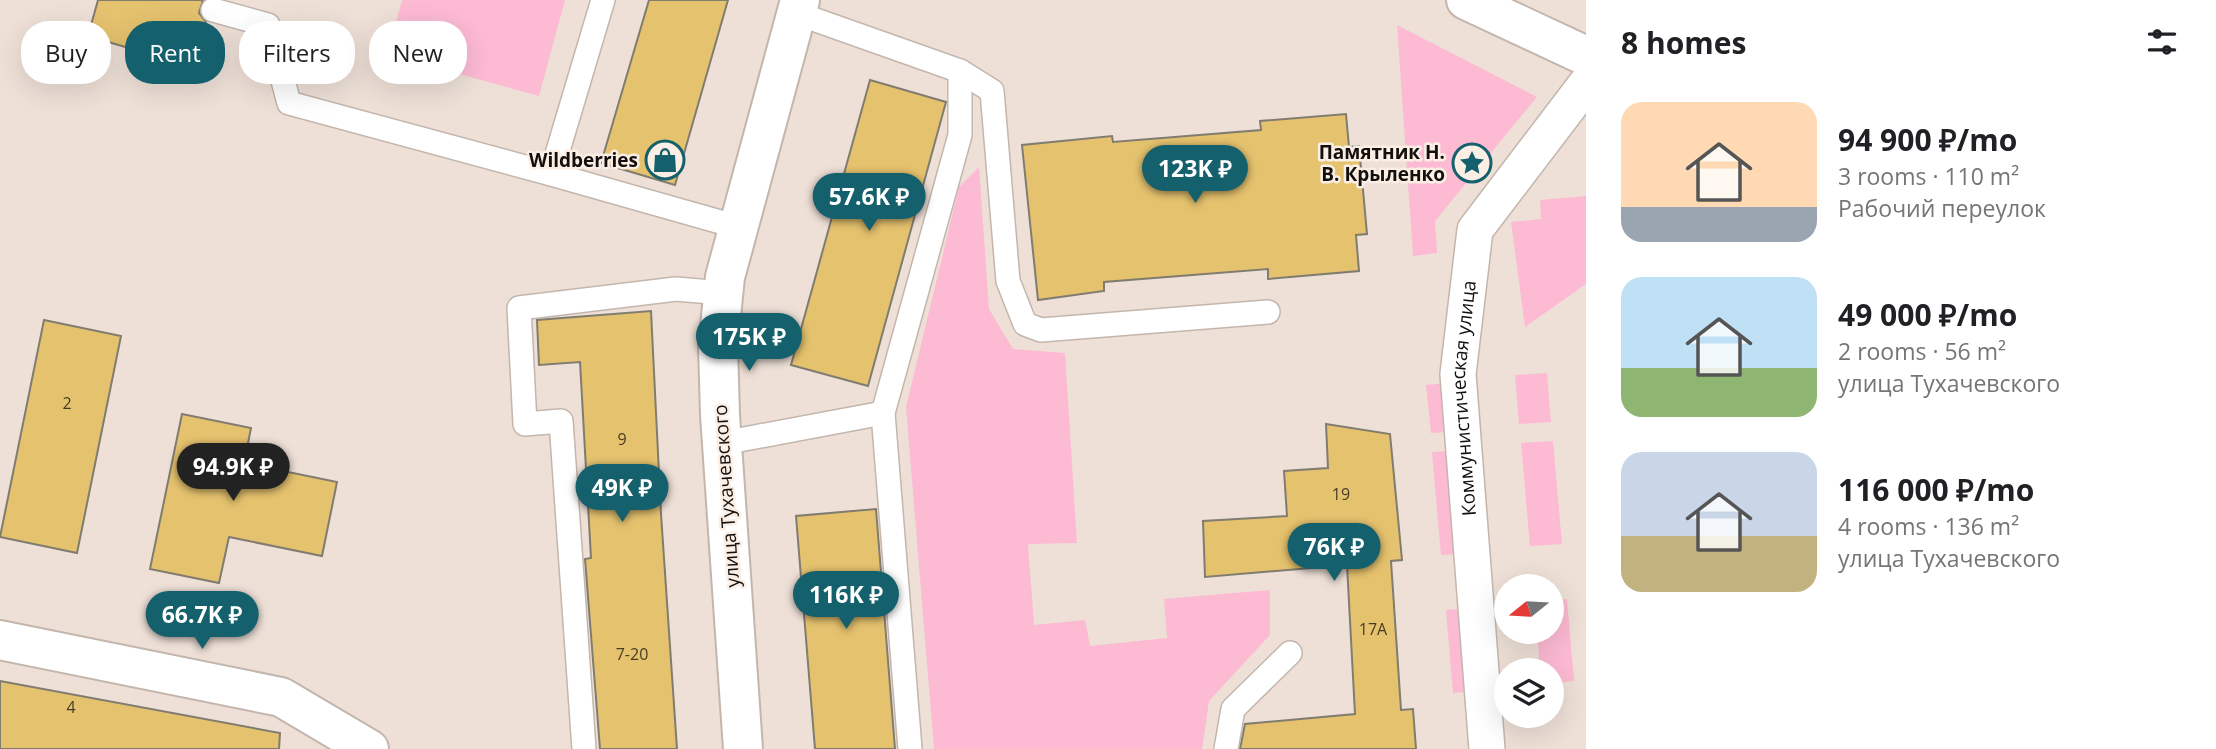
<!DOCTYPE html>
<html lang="en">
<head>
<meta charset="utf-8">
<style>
  :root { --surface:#fff; --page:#f6f6f6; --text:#202124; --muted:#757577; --accent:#14606c }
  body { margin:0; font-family:"Open Sans",sans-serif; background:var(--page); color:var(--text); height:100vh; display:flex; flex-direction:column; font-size:26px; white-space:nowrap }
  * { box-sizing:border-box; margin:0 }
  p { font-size:23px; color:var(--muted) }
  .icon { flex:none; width:38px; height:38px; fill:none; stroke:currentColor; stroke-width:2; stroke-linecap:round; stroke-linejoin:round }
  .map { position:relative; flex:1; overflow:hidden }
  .drawer { display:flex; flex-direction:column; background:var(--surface); width:630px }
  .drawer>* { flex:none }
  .guide { position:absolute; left:21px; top:21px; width:665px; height:63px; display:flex; gap:14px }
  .needle { width:46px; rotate:252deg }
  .tools { position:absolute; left:1494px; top:574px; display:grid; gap:14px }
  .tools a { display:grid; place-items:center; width:70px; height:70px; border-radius:50%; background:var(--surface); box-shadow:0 7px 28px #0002; font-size:35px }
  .price { position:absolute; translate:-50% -60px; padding:0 16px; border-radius:24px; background:var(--accent); color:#fff; font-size:23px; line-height:46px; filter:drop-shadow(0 2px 4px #0008) }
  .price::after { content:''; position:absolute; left:50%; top:42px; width:21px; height:16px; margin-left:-10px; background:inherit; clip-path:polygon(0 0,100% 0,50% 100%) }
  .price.on { background:#222; color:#fff }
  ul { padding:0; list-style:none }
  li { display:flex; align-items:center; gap:21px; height:175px; padding:0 35px }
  li span { display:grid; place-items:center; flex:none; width:196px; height:140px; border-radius:21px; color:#555 }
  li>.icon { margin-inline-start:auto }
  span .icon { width:84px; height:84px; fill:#fffc; stroke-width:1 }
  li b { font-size:30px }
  h2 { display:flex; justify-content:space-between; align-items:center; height:84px; padding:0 35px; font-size:30px }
  .pill { padding:0 24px; border-radius:28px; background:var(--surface); box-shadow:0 7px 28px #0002; font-size:24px; line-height:63px }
  .pill.on { background:var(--accent); color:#fff }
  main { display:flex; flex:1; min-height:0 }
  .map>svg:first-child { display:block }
  .green { fill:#fcbad3 }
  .building { fill:#e5c26e; stroke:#817c70; stroke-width:2 }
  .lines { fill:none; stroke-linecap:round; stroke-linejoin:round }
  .service-casing { stroke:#c3b6ad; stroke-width:26 }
  .pedestrian-casing { stroke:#c3b6ad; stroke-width:38 }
  .minor-casing { stroke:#c3b6ad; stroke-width:42 }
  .service { stroke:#fff; stroke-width:23 }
  .pedestrian { stroke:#fff; stroke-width:35 }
  .minor { stroke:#fff; stroke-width:38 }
  .labels { text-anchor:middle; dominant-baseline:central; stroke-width:5; stroke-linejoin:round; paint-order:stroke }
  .number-label { font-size:16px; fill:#483c24 }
  .poi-label { font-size:19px; font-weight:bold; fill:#130f0c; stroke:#fbeee4; text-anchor:end }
  .street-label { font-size:19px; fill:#130f0c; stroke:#fbeee4 }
</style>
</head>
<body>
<main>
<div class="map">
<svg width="1586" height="749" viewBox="0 0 1586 749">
  <rect width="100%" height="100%" fill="#eee0d7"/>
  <g class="green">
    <path d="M402 0H565L539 96 387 54Z"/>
    <path d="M1397 25 1537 97 1435 221 1437 253 1413 256Z"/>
    <path d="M979 167 989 309 1013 349 1065 353 1077 543 1028 544 1034 625 1085 620 1090 646 1167 638 1164 599 1270 590V635L1209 701 1202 749H934L906 407 959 187Z"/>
    <path d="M1586 196V284L1525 327 1511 222 1541 219 1540 200Z"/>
    <path d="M1547 373 1551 422 1519 424 1515 375Z"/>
    <path d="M1458 382 1462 431 1431 433 1426 385Z"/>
    <path d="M1553 441 1562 544 1530 546 1521 443Z"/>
    <path d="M1464 450 1473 553 1441 555 1432 452Z"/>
    <path d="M1567 599 1574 681 1552 683V670H1540L1537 632H1552V600Z"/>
    <path d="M1478 608 1485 690 1453 693 1446 610Z"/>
  </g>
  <g class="building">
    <path d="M98 0H203L199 13 206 22 193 67 88 36Z"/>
    <path d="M649 0H728L675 185 601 163Z"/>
    <path d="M870 80 946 102 868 386 791 365Z"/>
    <path d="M1346 114 1349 147 1359 146 1367 234 1356 235 1359 271 1268 279V269L1104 282V291L1038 300 1022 145 1112 136 1113 142 1261 130 1260 121Z"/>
    <path d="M651 311 661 514 677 749H600L585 559 591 558 580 362 539 365 537 320Z"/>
    <path d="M44 320 121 336 77 553 0 537Z"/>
    <path d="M182 414 251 428 244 463 337 482 322 556 229 537 219 583 150 569Z"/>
    <path d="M1326 424 1390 434 1402 560 1391 561 1401 710 1413 709 1416 749H1240L1245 724 1355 714 1347 565 1205 577 1203 521 1287 516 1284 471 1328 468Z"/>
    <path d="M876 509 895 749H815L796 516Z"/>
    <path d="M0 681 280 733 279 749H0Z"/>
  </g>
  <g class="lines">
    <defs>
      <g id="service">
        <path d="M603 0 551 174 738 227"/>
        <path d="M213 10 268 25 289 103 551 174"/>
        <path d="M796 13 960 71V135L883 413"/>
        <path d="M960 71 992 91 1008 281 1025 324 1041 330 1268 312"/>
        <path d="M723 443 883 413 910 749"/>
        <path d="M584 749 561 421 525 424 519 308 676 289 723 293"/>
        <path d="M1226 749 1233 709 1290 653"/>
      </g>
      <g id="pedestrian">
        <path id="s1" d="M1487 749 1458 374 1475 230 1586 84"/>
      </g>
      <g id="minor">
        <path d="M1466 0 1586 56"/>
        <path d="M0 640 281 697 369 749"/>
        <path d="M743 749 720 415 718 346 725 277 800 0"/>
      </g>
    </defs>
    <use href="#service" class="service-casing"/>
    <use href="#pedestrian" class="pedestrian-casing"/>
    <use href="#minor" class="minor-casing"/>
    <use href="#service" class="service"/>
    <use href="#pedestrian" class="pedestrian"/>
    <use href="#minor" class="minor"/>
  </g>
  <defs>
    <symbol id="shop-ring" viewBox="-11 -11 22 22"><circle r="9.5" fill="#fbeee4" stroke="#14606c" stroke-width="1.5"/><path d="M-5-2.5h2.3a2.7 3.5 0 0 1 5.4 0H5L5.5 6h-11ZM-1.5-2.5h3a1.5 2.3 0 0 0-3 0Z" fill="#14606c"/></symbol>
    <symbol id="sight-ring" viewBox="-11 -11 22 22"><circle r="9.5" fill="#fbeee4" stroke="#14606c" stroke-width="1.5"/><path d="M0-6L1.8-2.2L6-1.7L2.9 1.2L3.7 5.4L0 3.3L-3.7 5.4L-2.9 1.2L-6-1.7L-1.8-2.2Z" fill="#14606c"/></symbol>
  </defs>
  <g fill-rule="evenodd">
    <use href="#shop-ring" x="643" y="138" width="44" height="44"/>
    <use href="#sight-ring" x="1450" y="141" width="44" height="44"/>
  </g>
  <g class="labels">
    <g class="number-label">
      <text x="67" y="403">2</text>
      <text x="622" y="439">9</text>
      <text x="1341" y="494">19</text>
      <text x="1373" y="629">17А</text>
      <text x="632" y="654">7-20</text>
      <text x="71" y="707">4</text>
    </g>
    <g class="poi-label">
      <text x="1445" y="152">Памятник Н.<tspan x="1445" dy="22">В. Крыленко</tspan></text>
      <text x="638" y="160">Wildberries</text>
    </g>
    <g class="street-label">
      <text stroke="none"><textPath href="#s1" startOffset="352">Коммунистическая улица</textPath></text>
      <text transform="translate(726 496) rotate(-94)">улица Тухачевского</text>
    </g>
  </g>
</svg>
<div class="tools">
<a><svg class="needle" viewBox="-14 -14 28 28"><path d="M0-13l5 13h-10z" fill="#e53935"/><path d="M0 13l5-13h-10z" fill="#757577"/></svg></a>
<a><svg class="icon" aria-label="layers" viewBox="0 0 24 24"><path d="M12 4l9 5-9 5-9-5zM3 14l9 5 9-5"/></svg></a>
</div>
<b class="price" style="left:1195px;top:205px">123K ₽</b>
<b class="price" style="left:869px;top:233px">57.6K ₽</b>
<b class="price" style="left:749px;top:373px">175K ₽</b>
<b class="price on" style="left:233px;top:503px">94.9K ₽</b>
<b class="price" style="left:622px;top:524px">49K ₽</b>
<b class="price" style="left:1334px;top:583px">76K ₽</b>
<b class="price" style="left:846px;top:631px">116K ₽</b>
<b class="price" style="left:202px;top:651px">66.7K ₽</b>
<div class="guide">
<a class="pill">Buy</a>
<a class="pill on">Rent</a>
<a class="pill">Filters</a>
<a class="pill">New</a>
</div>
</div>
<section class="drawer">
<h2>8 homes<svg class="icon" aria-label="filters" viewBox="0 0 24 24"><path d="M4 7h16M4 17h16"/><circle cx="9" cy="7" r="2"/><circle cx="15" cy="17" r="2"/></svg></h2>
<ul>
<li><span style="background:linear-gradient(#ffd9b3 75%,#9aa5b1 0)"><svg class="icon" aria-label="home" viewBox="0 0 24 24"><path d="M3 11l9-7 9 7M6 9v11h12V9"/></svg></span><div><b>94 900 ₽/mo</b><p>3 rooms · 110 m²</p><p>Рабочий переулок</p></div></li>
<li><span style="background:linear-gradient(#bfe0f5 65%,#8fb573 0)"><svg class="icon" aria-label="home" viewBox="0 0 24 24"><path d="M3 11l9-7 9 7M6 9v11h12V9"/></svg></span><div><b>49 000 ₽/mo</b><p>2 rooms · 56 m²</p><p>улица Тухачевского</p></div></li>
<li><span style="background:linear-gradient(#c9d6e8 60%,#c2b280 0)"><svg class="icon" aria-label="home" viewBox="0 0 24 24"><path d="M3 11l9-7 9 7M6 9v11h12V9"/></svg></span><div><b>116 000 ₽/mo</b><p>4 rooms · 136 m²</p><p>улица Тухачевского</p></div></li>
</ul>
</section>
</main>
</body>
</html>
